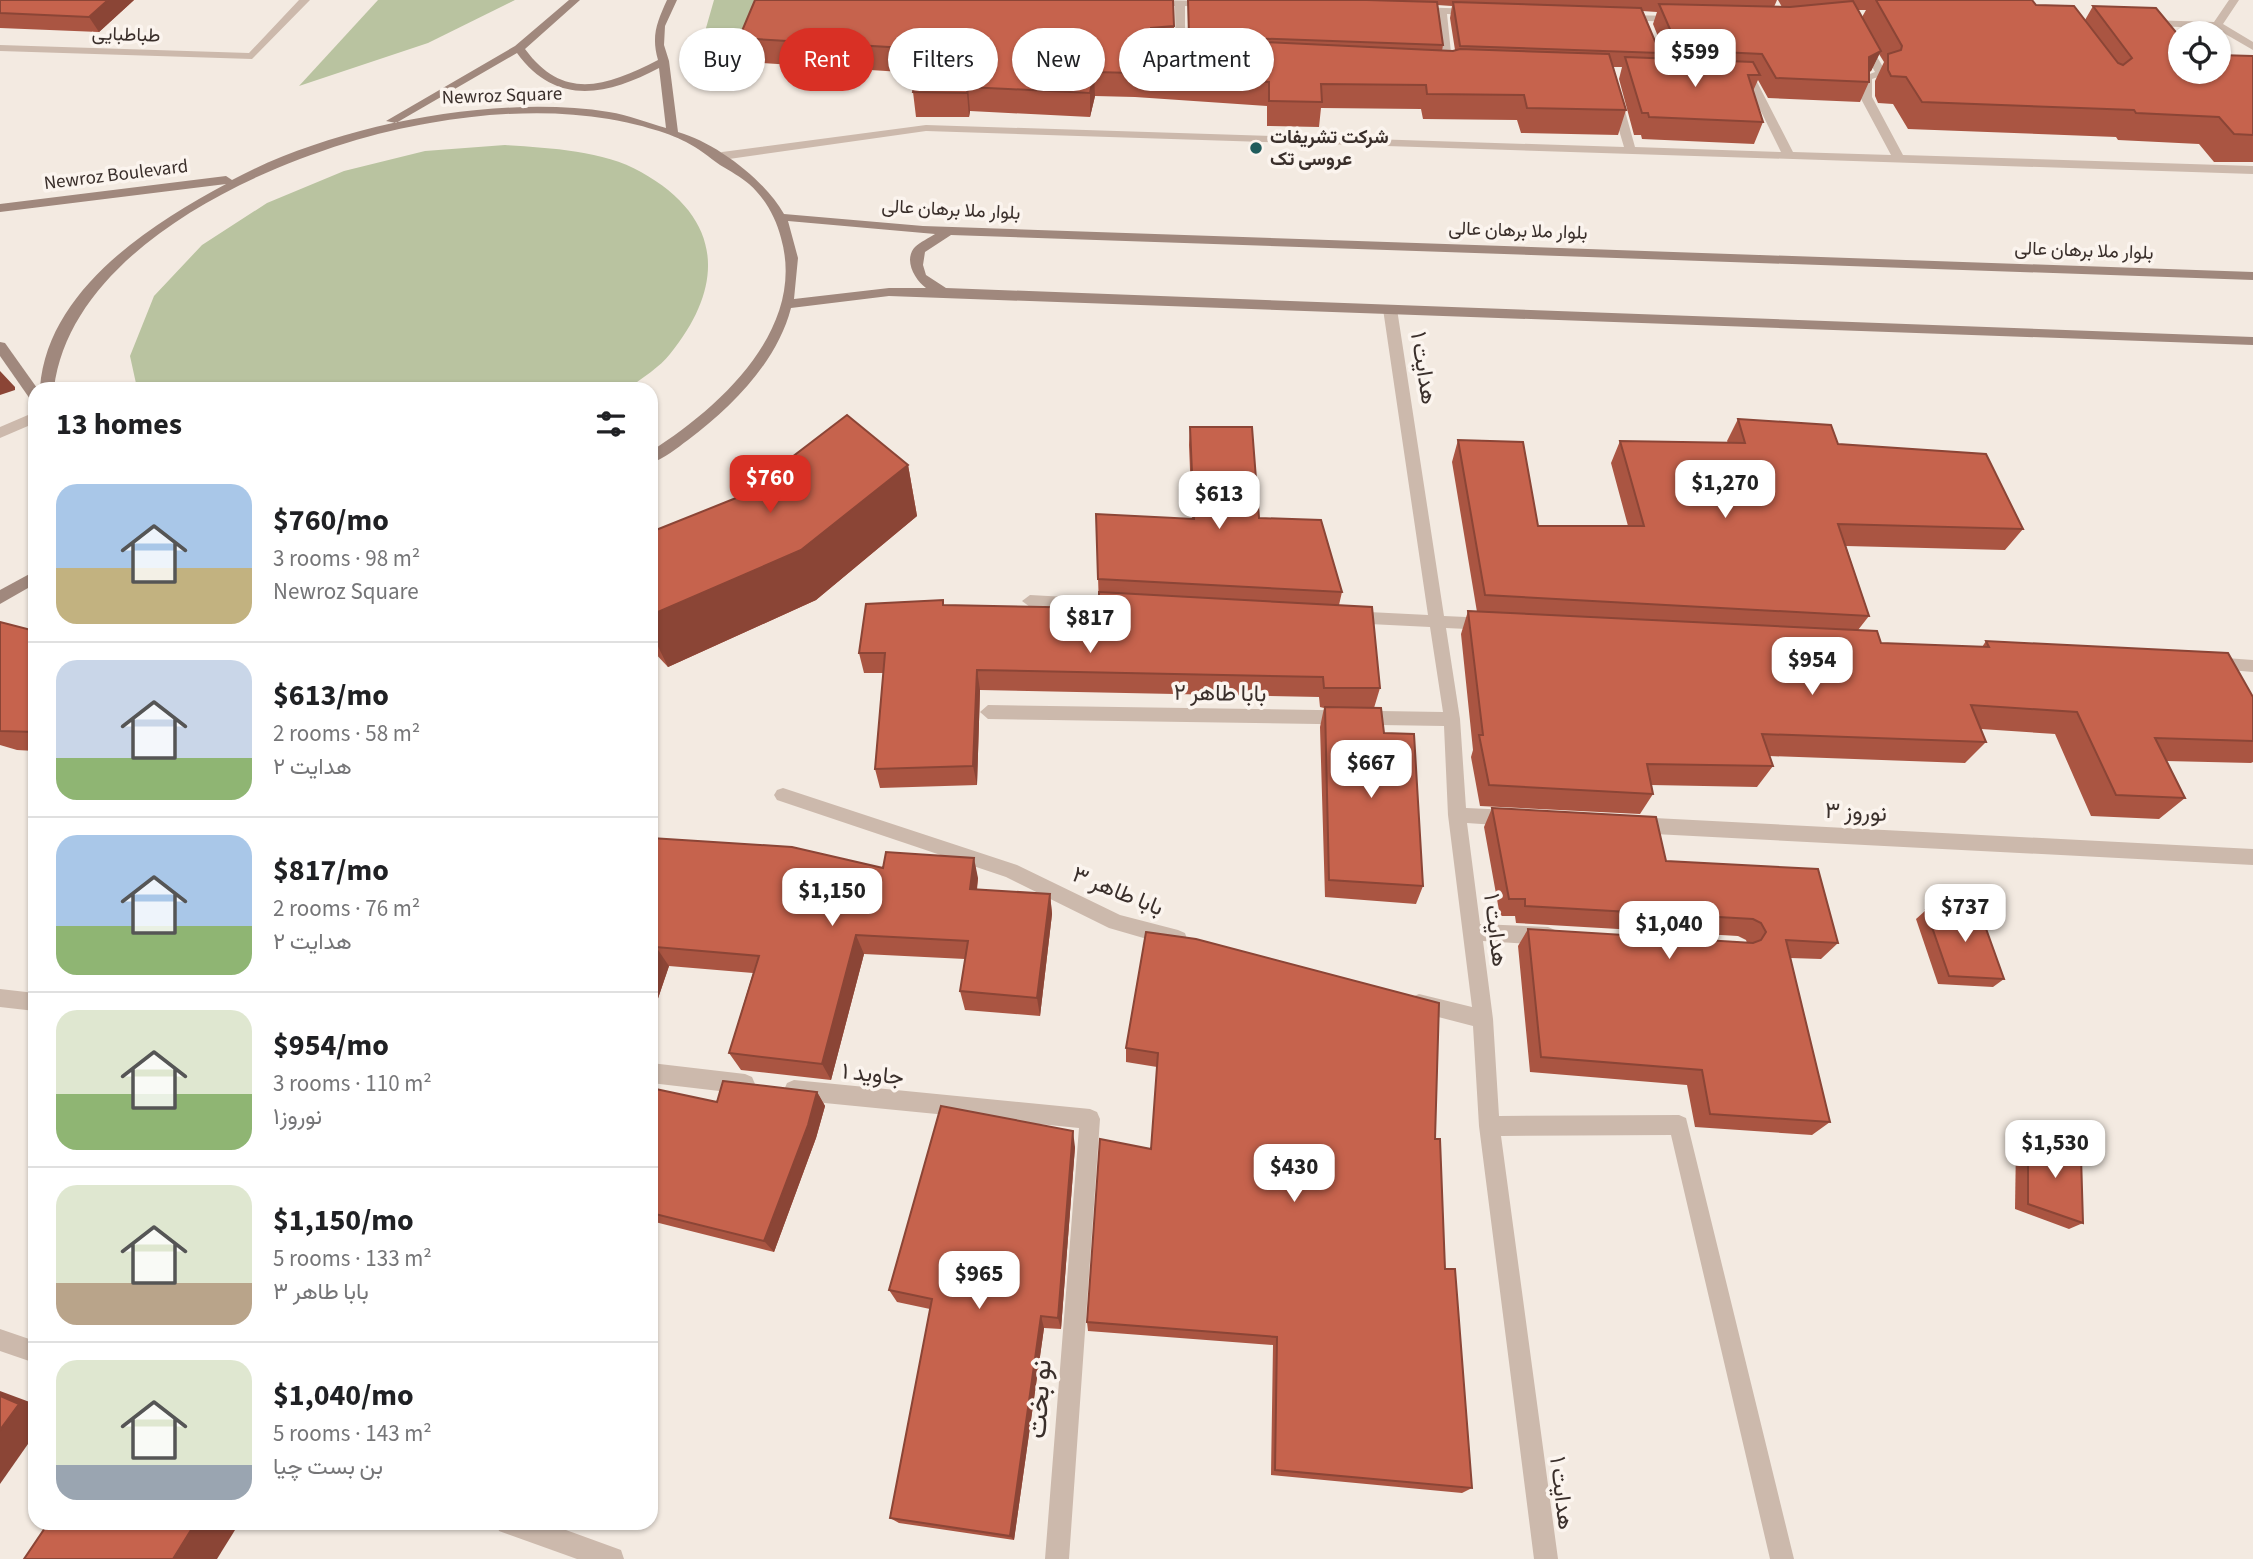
<!DOCTYPE html>
<html lang="en">
<head>
<meta charset="utf-8">
<style>
  :root { --surface:#fff; --page:#f6f6f6; --text:#202124; --muted:#757577; --line:#e0e0e0; --accent:#d93025 }
  body { margin:0; font-family:"Source Sans 3",Vazirmatn,sans-serif; background:var(--page); color:var(--text); height:100vh; display:flex; flex-direction:column; font-size:26px; white-space:nowrap }
  * { box-sizing:border-box; margin:0 }
  p { font-size:23px; color:var(--muted) }
  .icon { flex:none; width:38px; height:38px; fill:none; stroke:currentColor; stroke-width:2; stroke-linecap:round; stroke-linejoin:round }
  .map { position:relative; flex:1; overflow:hidden }
  .panel { position:absolute; left:28px; top:382px; width:630px; height:1148px; display:flex; flex-direction:column; background:var(--surface); border-radius:21px; box-shadow:0 2px 5px #0004 }
  .panel>* { flex:none }
  .top-card { position:absolute; left:679px; top:28px; width:665px; height:63px; display:flex; gap:14px }
  .fabs { position:absolute; left:2168px; top:21px; display:grid; gap:14px }
  .fabs a { display:grid; place-items:center; width:63px; height:63px; border-radius:50%; background:var(--surface); box-shadow:0 2px 5px #0004; font-size:35px }
  .price { position:absolute; translate:-50% -60px; padding:0 16px; border-radius:14px; background:#fff; color:#222; font-size:23px; line-height:46px; filter:drop-shadow(0 2px 4px #0008) }
  .price::after { content:''; position:absolute; left:50%; top:42px; width:21px; height:16px; margin-left:-10px; background:inherit; clip-path:polygon(0 0,100% 0,50% 100%) }
  .price.active { background:var(--accent); color:#fff }
  ul { padding:0; list-style:none }
  li { display:flex; align-items:center; gap:21px; height:175px; padding:0 28px }
  li+li { border-top:2px solid var(--line) }
  li span { display:grid; place-items:center; flex:none; width:196px; height:140px; border-radius:21px; color:#555 }
  li>.icon { margin-inline-start:auto }
  span .icon { width:84px; height:84px; fill:#fffc; stroke-width:1 }
  li b { font-size:30px }
  h2 { display:flex; justify-content:space-between; align-items:center; height:84px; padding:0 28px; font-size:30px }
  .chip { padding:0 24px; border-radius:32px; background:var(--surface); box-shadow:0 2px 5px #0004; font-size:24px; line-height:63px }
  .chip.active { background:var(--accent); color:#fff }
  .map>svg:first-child { display:block }
  .green { fill:#b9c3a0 }
  .lines { fill:none; stroke-linecap:round; stroke-linejoin:round }
  .street { fill:#ccb9ac; fill-rule:evenodd }
  .secondary { fill:#a0887d; fill-rule:evenodd }
  .wall { fill:#aa5542; fill-rule:evenodd }
  .shaded-wall { fill:#8b4536 }
  .building { fill:#c6634d; stroke:#8b4536; stroke-width:2 }
  .poi-dot { fill:#205c5c; stroke:#fbf4ee; stroke-width:2.5 }
  .labels { text-anchor:middle; dominant-baseline:central; stroke-width:7; stroke-linejoin:round; paint-order:stroke }
  .far-street-label { font-size:19px; fill:#3a2f2b; stroke:#fbf4ee }
  .far-poi-label { font-size:19px; font-weight:bold; fill:#3a2f2b; stroke:#fbf4ee; text-anchor:start }
  .street-label { font-size:23px; fill:#3a2f2b; stroke:#fbf4ee }
  .near-street-label { font-size:28px; fill:#3a2f2b; stroke:#fbf4ee }
</style>
</head>
<body>
<div class="map">
<svg width="2253" height="1559" viewBox="0 0 2253 1559">
  <rect width="100%" height="100%" fill="#f3eae1"/>
  <g class="green">
    <path d="M378 0H515L428 43 299 86Z"/>
    <path d="M714 0H828L769 2 745 62 706 60V28Z"/>
    <path d="M505 145C548 148 603 150 641 172 722 217 727 284 670 354 660 367 642 378 629 388H137L130 356 154 296 202 245 267 203 344 171 425 151Z"/>
  </g>
  <g class="lines">
    <g class="street">
      <path d="M299 0H310L252 59 0 51V45L249 53Z"/>
      <path d="M1146 0 1209 1 1214 4 1209 7 1185 6V59L1176 57 1175 6 1150 5 1146 4Z"/>
      <path d="M2229 0H2239L2223 24 2253 42V50L2215 28 2147 26 2142 23 2147 20 2214 22Z"/>
      <path d="M1416 7 1475 9 1480 12 1475 15 1447 14 1453 72 1444 70 1436 14 1412 12V8Z"/>
      <path d="M1622 15 1678 16 1683 19 1678 22 1618 20V16Z"/>
      <path d="M1860 41H1868L1887 74 1872 79V97L1903 155 2253 166V174L926 131 722 160 716 156 722 152 926 125 1624 147 1610 100 1616 97 1622 100 1635 147 1781 152 1746 81 1733 78 1738 75 1754 76 1793 152 1891 155 1860 97 1862 77 1875 72 1859 43Z"/>
      <path d="M1390 305 1397 309 1444 616 1488 618 1496 624 1488 630 1446 628 1460 719 1466 808 1510 810 1516 813 1519 818 1516 823 1510 826 1467 823 1480 924 1548 927 1555 930 1557 936 1555 942 1548 945 1483 941 1493 1019 1499 1116 1679 1115 1686 1118 1794 1559H1770L1671 1135 1501 1136 1558 1559H1534L1479 1126 1473 1026 1419 1012 1412 1009 1409 1003 1412 997 1419 994 1472 1007 1448 815 1444 726 988 719 980 712 988 705 1443 712 1430 627 1349 623 1341 617 1349 611 1428 615 1383 309Z"/>
      <path d="M35 412V423L0 438V427Z"/>
      <path d="M1030 595 1121 600 1129 606 1121 612 1030 607 1022 601Z"/>
      <path d="M2212 657 2253 660V672L2206 668 2204 663Z"/>
      <path d="M783 788 1017 865 1120 915 1178 930 1185 933 1187 939 1185 945 1178 948 1109 928 1006 877 777 800 774 795 777 790Z"/>
      <path d="M1635 817 2253 849V865L1635 833 1629 830 1626 825 1629 820Z"/>
      <path d="M0 989 35 993V1011L0 1007Z"/>
      <path d="M651 1063 745 1074 752 1077 755 1084 752 1091 745 1094 651 1083Z"/>
      <path d="M794 1080 1090 1109 1097 1112 1100 1119 1069 1559H1045L1079 1128 794 1100 787 1097 784 1090 787 1083Z"/>
      <path d="M0 1329 35 1341V1363L0 1351Z"/>
      <path d="M496 1522H544L621 1550 624 1559H577L499 1531Z"/>
    </g>
    <g class="secondary">
      <path d="M569 0H580L525 49C564 102 607 86 658 60 651 36 657 22 667 0H677L665 26 664 45 669 61 678 132C716 143 764 179 784 214L923 226 2253 272V280L951 235 925 252 923 265 926 275 946 288 2253 337V345L889 296 791 308C777 362 732 407 688 440 677 448 664 459 651 463V451C719 408 807 329 781 238 776 218 765 198 749 184 741 177 730 171 720 165 709 157 698 148 686 142 668 132 629 122 609 119 551 109 487 113 430 123 297 145 73 237 54 388H40C47 291 149 225 226 184L0 212V204L226 176 232 180C334 125 494 94 609 112 628 115 648 123 666 128L659 68C608 95 556 107 517 53L396 123 386 121 515 46ZM788 221 935 234C929 238 920 242 915 247 903 260 915 280 926 288H889L794 299 798 258Z"/>
      <path d="M0 342 5 343 37 388 35 401 30 399 0 356Z"/>
      <path d="M35 571V584L0 604V590Z"/>
    </g>
  </g>
  <g class="wall">
    <path d="M0 0H134L99 32 0 28Z"/>
    <path d="M1188 0H1777L1774 7H1782L1778 0H2032L2036 5 2085 20 2093 6 2180 72 2253 56V162H2214L2199 144 2118 140 2116 137 1908 129 1893 104 1878 103 1875 96V81L1884 62 1879 54 1871 71 1869 72V82L1860 102 1768 98 1758 80 1753 91 1763 122 1754 144 1642 139 1641 135H1634L1619 79 1622 67H1613L1626 110 1618 135 1521 133 1517 120 1423 119 1421 109 1321 108 1319 127 1267 126V106L1135 97 1095 96 1090 117 970 111 969 117H916L913 92 917 73 745 62 739 38 1174 26V38L1188 39ZM1437 5 1452 6 1450 18 1455 50 1453 51H1442L1443 45ZM1858 10H1866L1862 17ZM1642 11 1657 12 1653 24 1667 59 1658 58 1660 53Z"/>
    <path d="M1738 419 1838 444 2023 529 2005 550 1846 546 1869 616 1858 630 1881 643 1982 647 1986 641 2253 697V762L2251 763 2166 761 2185 798 2159 819 2091 816 2055 734 1981 729 1986 742 1965 763 1769 756 1773 766 1757 787 1651 785 1653 794 1640 814 1480 806 1471 757 1473 750 1461 634 1468 611 1477 612 1452 462 1458 440 1538 526H1628L1611 463 1620 441 1728 443 1727 441Z"/>
    <path d="M1190 427 1259 518 1342 592 1339 605 1380 688 1374 708 1384 733 1423 886 1416 904 1325 897 1320 727 1324 708 1320 707 1319 697 980 690 977 785 880 788 875 769 884 673H864L859 653 943 600 944 605 1099 608 1096 514 1192 519 1189 445Z"/>
    <path d="M908 465 917 516 816 600 668 667 651 649V532Z"/>
    <path d="M0 622 35 631V751L17 750 0 745Z"/>
    <path d="M1492 808 1666 861 1838 943 1821 959 1790 958 1830 1122 1812 1135 1695 1127 1687 1085 1530 1072 1518 946 1528 929 1747 943 1746 940 1738 936 1516 923 1515 916H1500L1484 827Z"/>
    <path d="M651 838 883 868 978 878 977 890 1050 894 1052 914 1040 1016 965 1010 960 991 965 959 864 954 831 1080 741 1070 729 1053 753 973 669 966 651 1019Z"/>
    <path d="M1926 910 2004 979 1993 987 1938 984 1916 919Z"/>
    <path d="M1146 932 1435 1139 1445 1269 1472 1488 1462 1493 1271 1475 1273 1345 1088 1331 1087 1322 1151 1149 1157 1067 1126 1062V1048Z"/>
    <path d="M651 1088 717 1102 817 1092 825 1106 816 1138 774 1252 651 1221Z"/>
    <path d="M2028 1137 2083 1223 2069 1229 2015 1209 2016 1144Z"/>
    <path d="M1075 1147 1061 1329 1044 1328 1014 1540 899 1523 890 1518 930 1309 897 1302 889 1290Z"/>
  </g>
  <g class="shaded-wall">
    <path d="M108 0H134L99 32 89 17Z"/>
    <path d="M1881 51 1871 71 1859 77 1869 57Z"/>
    <path d="M1094 72 1095 96 1090 117V93Z"/>
    <path d="M968 87 970 111 969 117 967 93Z"/>
    <path d="M0 371 15 387V390L0 395Z"/>
    <path d="M908 465 917 516 816 600 668 667 651 632V615Z"/>
    <path d="M977 670 980 690 977 785 973 766Z"/>
    <path d="M974 858 978 878 974 910 970 889Z"/>
    <path d="M1050 894 1052 914 1040 1016 1037 998Z"/>
    <path d="M856 935 864 954 831 1080 822 1064Z"/>
    <path d="M656 947 669 966 651 1019V962Z"/>
    <path d="M817 1092 825 1106 816 1138 774 1252 764 1241Z"/>
    <path d="M1073 1131 1075 1147 1061 1329 1058 1318Z"/>
    <path d="M1041 1316 1044 1328 1014 1540 1010 1536Z"/>
    <path d="M0 1391 35 1404V1434L0 1484Z"/>
    <path d="M196 1522H240L217 1559H173Z"/>
  </g>
  <g class="building">
    <path d="M0 0H108L89 17 0 13Z"/>
    <path d="M755 0H1173L1174 26 1151 28V36L1157 37 1453 51 1460 49 1609 54 1626 110 1527 108 1524 95 1427 94 1426 85 1321 84 1322 102 1269 101V82L1135 73 1094 72 1090 93 968 87 967 93 913 92 922 49 739 38Z"/>
    <path d="M1188 0H1367L1437 2 1443 45 1189 36Z"/>
    <path d="M1876 0H2032L2036 5 2074 6 2118 63 2123 65 2132 58 2093 6 2156 8 2180 37V72H2219V55L2253 56V135L2234 134 2219 117 2136 113 2134 110 1922 102 1906 77 1891 76 1888 70V54L1901 50 1902 46Z"/>
    <path d="M1853 1 1881 51 1869 57V82L1776 78 1762 54 1679 50 1659 4 1790 7Z"/>
    <path d="M1453 2 1641 8 1660 53 1460 46Z"/>
    <path d="M1625 57 1753 62 1760 75H1748L1763 122 1649 117 1648 113H1642Z"/>
    <path d="M847 415 908 465 801 550 651 615V532L741 496Z"/>
    <path d="M1738 419 1831 425 1838 444 1986 454 2023 529 1838 524 1869 616 1485 595 1458 440 1523 442 1538 526H1644L1620 441 1745 443Z"/>
    <path d="M1190 427H1252L1259 518 1321 520 1342 592 1098 579 1096 514 1194 519Z"/>
    <path d="M1099 592 1372 607 1380 688H1324L1323 677 977 670 973 766 875 769 885 653H859L866 604 943 600V605L1099 608Z"/>
    <path d="M1468 611 1877 631 1881 643 1989 647 1986 641 2228 653 2253 697V741L2155 738 2185 798 2116 795 2077 712 1971 705 1986 742 1762 734 1773 766 1647 764 1653 794 1489 785 1479 735H1483Z"/>
    <path d="M0 622 35 631V732L0 731Z"/>
    <path d="M1325 707 1381 708 1384 733 1414 734 1423 886 1329 880Z"/>
    <path d="M1492 808 1656 817 1666 861 1818 869 1838 943 1786 940 1830 1122 1710 1114 1702 1070 1541 1057 1528 929 1753 943 1761 940 1766 932 1761 923 1753 919 1525 906V899H1509Z"/>
    <path d="M651 838 792 847 883 868 886 852 974 858 970 889 1050 894 1037 998 960 991 968 941 856 935 822 1064 729 1053 759 956 656 947 651 962Z"/>
    <path d="M1926 910 1980 912 2004 979 1949 976Z"/>
    <path d="M1146 932 1196 939 1439 1003 1435 1139H1440L1445 1269H1455L1472 1488 1275 1470 1277 1337 1087 1322 1100 1139 1151 1149 1158 1053 1126 1048Z"/>
    <path d="M723 1081 817 1092 808 1125 764 1241 651 1213V1088L717 1102Z"/>
    <path d="M941 1106 1073 1131 1058 1318 1041 1316 1010 1536 890 1518 932 1299 889 1290Z"/>
    <path d="M2028 1137 2081 1156 2083 1223 2028 1204Z"/>
    <path d="M0 1396 19 1404 0 1430Z"/>
    <path d="M49 1522H196L173 1559H24Z"/>
  </g>
  <circle class="poi-dot" cx="1256" cy="148" r="7"/>
  <g class="labels">
    <g class="far-street-label">
      <text transform="translate(126 35) rotate(2)">طباطبایی</text>
      <text transform="translate(502 96) rotate(-2)">Newroz Square</text>
      <text transform="translate(116 175) rotate(-7)">Newroz Boulevard</text>
      <text transform="translate(951 210) rotate(3)">بلوار ملا برهان عالی</text>
      <text transform="translate(1518 231) rotate(2)">بلوار ملا برهان عالی</text>
      <text transform="translate(2084 251) rotate(2)">بلوار ملا برهان عالی</text>
    </g>
    <g class="far-poi-label">
      <text x="1270" y="137">شرکت تشریفات<tspan x="1270" dy="22">عروسی تک</tspan></text>
    </g>
    <g class="street-label">
      <text transform="translate(1424 368) rotate(81)">هدایت ۱</text>
      <text transform="translate(1220 693) rotate(1)">بابا طاهر ۲</text>
      <text transform="translate(1856 812) rotate(3)">نوروز ۳</text>
      <text transform="translate(1118 891) rotate(22)">بابا طاهر ۳</text>
      <text transform="translate(1496 930) rotate(83)">هدایت ۱</text>
      <text transform="translate(873 1074) rotate(6)">جاوید ۱</text>
      <text transform="translate(1562 1493) rotate(83)">هدایت ۱</text>
    </g>
    <g class="near-street-label">
      <text transform="translate(1039 1399) rotate(-86)">نو بخت</text>
    </g>
  </g>
</svg>
<div class="fabs">
<a><svg class="icon" aria-label="locate" viewBox="0 0 24 24"><circle cx="12" cy="12" r="6"/><path d="M12 2v4M12 18v4M2 12h4M18 12h4"/></svg></a>
</div>
<b class="price" style="left:1695px;top:89px">$599</b>
<b class="price active" style="left:770px;top:515px">$760</b>
<b class="price" style="left:1725px;top:520px">$1,270</b>
<b class="price" style="left:1219px;top:531px">$613</b>
<b class="price" style="left:1090px;top:655px">$817</b>
<b class="price" style="left:1812px;top:697px">$954</b>
<b class="price" style="left:1371px;top:800px">$667</b>
<b class="price" style="left:832px;top:928px">$1,150</b>
<b class="price" style="left:1965px;top:944px">$737</b>
<b class="price" style="left:1669px;top:961px">$1,040</b>
<b class="price" style="left:2055px;top:1180px">$1,530</b>
<b class="price" style="left:1294px;top:1204px">$430</b>
<b class="price" style="left:979px;top:1311px">$965</b>
<div class="top-card">
<a class="chip">Buy</a>
<a class="chip active">Rent</a>
<a class="chip">Filters</a>
<a class="chip">New</a>
<a class="chip">Apartment</a>
</div>
<section class="panel">
<h2>13 homes<svg class="icon" aria-label="filters" viewBox="0 0 24 24"><path d="M4 7h16M4 17h16"/><circle cx="9" cy="7" r="2"/><circle cx="15" cy="17" r="2"/></svg></h2>
<ul>
<li><span style="background:linear-gradient(#a9c7e8 60%,#c2b280 0)"><svg class="icon" aria-label="home" viewBox="0 0 24 24"><path d="M3 11l9-7 9 7M6 9v11h12V9"/></svg></span><div><b>$760/mo</b><p>3 rooms · 98 m²</p><p>Newroz Square</p></div></li>
<li><span style="background:linear-gradient(#c9d6e8 70%,#8fb573 0)"><svg class="icon" aria-label="home" viewBox="0 0 24 24"><path d="M3 11l9-7 9 7M6 9v11h12V9"/></svg></span><div><b>$613/mo</b><p>2 rooms · 58 m²</p><p>هدایت ۲</p></div></li>
<li><span style="background:linear-gradient(#a9c7e8 65%,#8fb573 0)"><svg class="icon" aria-label="home" viewBox="0 0 24 24"><path d="M3 11l9-7 9 7M6 9v11h12V9"/></svg></span><div><b>$817/mo</b><p>2 rooms · 76 m²</p><p>هدایت ۲</p></div></li>
<li><span style="background:linear-gradient(#dfe7d0 60%,#8fb573 0)"><svg class="icon" aria-label="home" viewBox="0 0 24 24"><path d="M3 11l9-7 9 7M6 9v11h12V9"/></svg></span><div><b>$954/mo</b><p>3 rooms · 110 m²</p><p>نوروز۱</p></div></li>
<li><span style="background:linear-gradient(#dfe7d0 70%,#b9a48a 0)"><svg class="icon" aria-label="home" viewBox="0 0 24 24"><path d="M3 11l9-7 9 7M6 9v11h12V9"/></svg></span><div><b>$1,150/mo</b><p>5 rooms · 133 m²</p><p>بابا طاهر ۳</p></div></li>
<li><span style="background:linear-gradient(#dfe7d0 75%,#9aa5b1 0)"><svg class="icon" aria-label="home" viewBox="0 0 24 24"><path d="M3 11l9-7 9 7M6 9v11h12V9"/></svg></span><div><b>$1,040/mo</b><p>5 rooms · 143 m²</p><p>بن بست چیا</p></div></li>
</ul>
</section>
</div>
</body>
</html>
